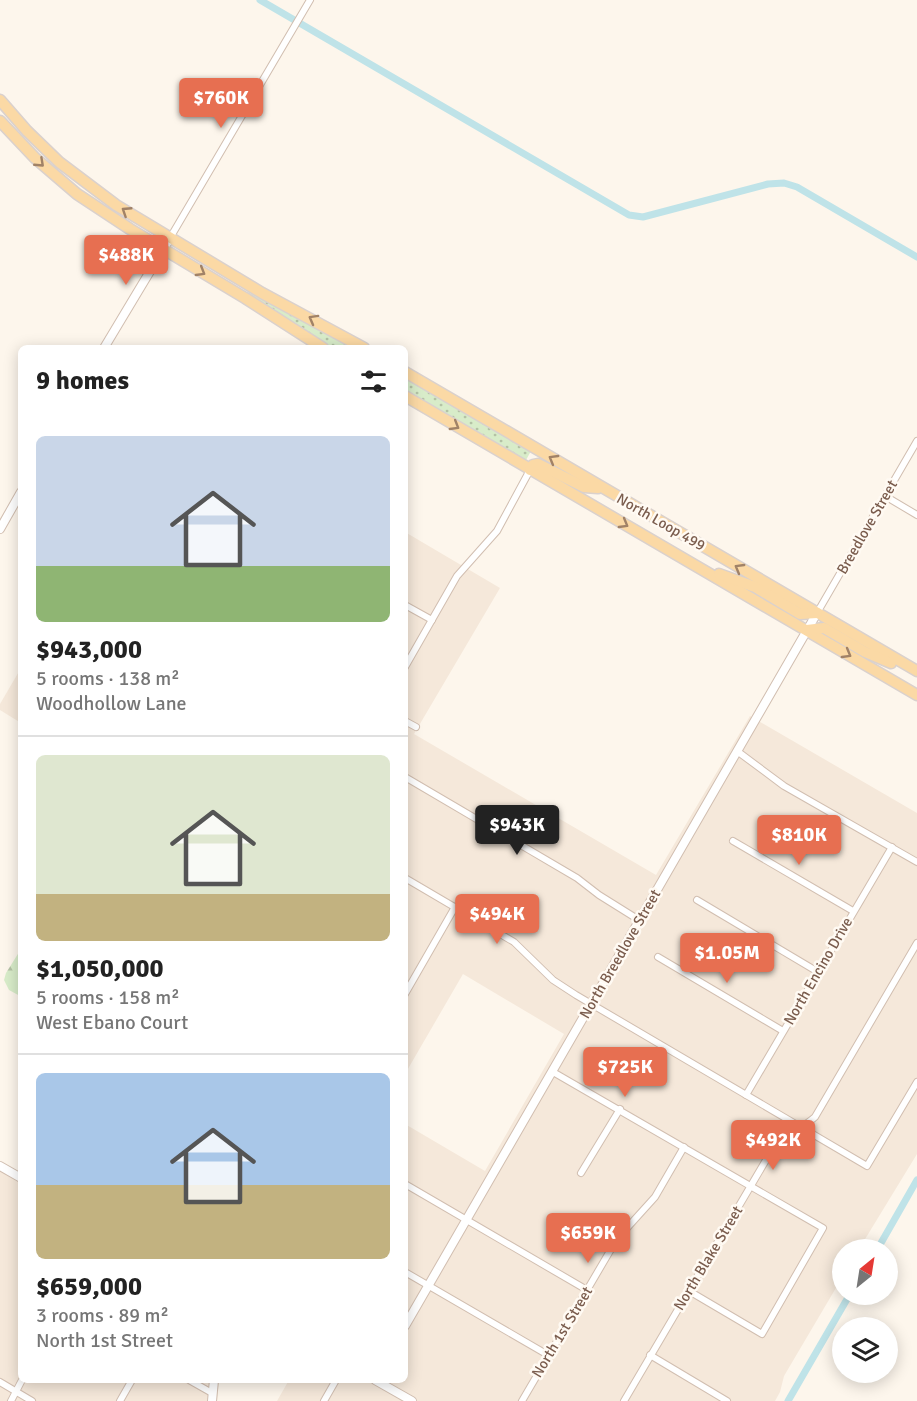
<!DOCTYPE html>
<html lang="en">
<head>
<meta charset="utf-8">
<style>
  :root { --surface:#fff; --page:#f2f2f2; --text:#222; --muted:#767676; --line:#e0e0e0; --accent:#e76f51 }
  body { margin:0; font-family:Signika,sans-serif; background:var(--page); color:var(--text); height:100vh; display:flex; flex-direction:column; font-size:22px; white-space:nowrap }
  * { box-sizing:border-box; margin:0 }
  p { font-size:20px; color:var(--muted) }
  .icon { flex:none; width:33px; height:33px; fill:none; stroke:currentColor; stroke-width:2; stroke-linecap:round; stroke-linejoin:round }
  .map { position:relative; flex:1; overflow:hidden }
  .drawer { position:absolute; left:18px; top:345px; width:390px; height:1038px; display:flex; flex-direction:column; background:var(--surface); border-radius:9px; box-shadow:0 3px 15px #0003 }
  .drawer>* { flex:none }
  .needle { width:39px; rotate:30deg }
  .buttons { position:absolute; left:832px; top:1239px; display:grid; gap:12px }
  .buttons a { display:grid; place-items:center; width:66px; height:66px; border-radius:50%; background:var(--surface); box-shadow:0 3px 15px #0003; font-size:30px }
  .price { position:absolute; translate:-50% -51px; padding:0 14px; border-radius:6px; background:var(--accent); color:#fff; font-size:20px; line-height:39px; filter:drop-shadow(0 2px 3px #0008) }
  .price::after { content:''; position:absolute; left:50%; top:36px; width:18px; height:14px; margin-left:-9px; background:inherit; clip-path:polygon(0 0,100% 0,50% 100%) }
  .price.active { background:#222; color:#fff }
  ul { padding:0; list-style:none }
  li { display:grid; align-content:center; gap:12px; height:318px; padding:0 18px }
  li+li { border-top:2px solid var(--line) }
  li span { display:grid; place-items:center; height:186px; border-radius:9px; color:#555 }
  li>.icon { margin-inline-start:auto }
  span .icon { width:108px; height:108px; fill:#fffc; stroke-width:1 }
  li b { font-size:26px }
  h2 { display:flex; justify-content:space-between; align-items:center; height:72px; padding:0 18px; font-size:26px }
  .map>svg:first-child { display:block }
  .residential { fill:#f5e8da }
  .grass { fill:url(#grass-dots) }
  .forest { fill:url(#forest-firs) }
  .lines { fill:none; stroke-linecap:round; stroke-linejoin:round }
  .canal { stroke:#bfe3e8; stroke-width:7 }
  .minor-casing { stroke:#d1beb0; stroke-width:8 }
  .tertiary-casing { stroke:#d1beb0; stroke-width:10 }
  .primary-casing { stroke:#dad1cd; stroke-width:13 }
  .minor { stroke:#fff; stroke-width:6 }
  .tertiary { stroke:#fff; stroke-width:8 }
  .primary { stroke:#fbd9a5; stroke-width:10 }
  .oneway { stroke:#a18267 }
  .labels { text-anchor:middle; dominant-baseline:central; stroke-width:5; stroke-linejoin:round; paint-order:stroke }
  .street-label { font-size:15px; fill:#7a5c4d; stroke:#fffaf3 }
</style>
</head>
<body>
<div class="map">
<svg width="917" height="1401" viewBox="0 0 917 1401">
  <defs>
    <pattern id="grass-dots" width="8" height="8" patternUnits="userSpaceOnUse" patternTransform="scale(1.5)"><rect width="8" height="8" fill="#d8ecc9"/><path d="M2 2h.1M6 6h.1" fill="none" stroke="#b4c2a5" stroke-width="1.8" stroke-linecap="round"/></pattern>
    <pattern id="forest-firs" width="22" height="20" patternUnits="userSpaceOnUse" patternTransform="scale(1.5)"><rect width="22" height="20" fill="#d8ecc9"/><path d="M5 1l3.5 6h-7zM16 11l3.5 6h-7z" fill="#b4c2a5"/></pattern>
  </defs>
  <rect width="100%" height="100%" fill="#fdf6ec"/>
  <g class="residential">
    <path d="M405 532 500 588 414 734 656 875 750 716 917 813V1154L859 1249 843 1250V1276L784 1376 780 1392 775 1401H277L289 1380H405V1124L485 1171 564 1034 463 974 405 1074Z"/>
    <path d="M21 668V723L0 710V704Z"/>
    <path d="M0 1171 21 1184V1380H219L217 1401H0Z"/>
  </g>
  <g class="grass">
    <path d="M248 292 352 348H332L246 293Z"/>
    <path d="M405 378 531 451 526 460 405 390Z"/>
  </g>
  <path class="forest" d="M21 949V996H20L9 990 4 980 6 973Z"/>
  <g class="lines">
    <g class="canal">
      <path d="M260 0 629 215 643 217 768 184 784 183 797 187 917 257"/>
      <path d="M877 1250 917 1180"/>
      <path d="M788 1401 850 1294"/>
    </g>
    <defs>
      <g id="minor">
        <path d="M170 238 310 0"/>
        <path d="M885 496 917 515"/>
        <path d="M405 605 432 620"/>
        <path d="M817 613 917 441"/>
        <path d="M405 667 457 576 497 531 530 470"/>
        <path d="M405 721 416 727"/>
        <path d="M737 751 784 786 917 862"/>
        <path d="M405 777 577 878 599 895 639 920"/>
        <path d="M733 841 853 911"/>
        <path d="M405 878 514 942 553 980 576 995 867 1166 917 1082"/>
        <path d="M697 900 818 972"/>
        <path d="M658 957 783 1031"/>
        <path d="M405 994 455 907"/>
        <path d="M553 1072 823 1228 762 1334 689 1291"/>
        <path d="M746 1095 892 847"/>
        <path d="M581 1173 620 1109"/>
        <path d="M405 1184 587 1290"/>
        <path d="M405 1272 548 1355"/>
        <path d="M650 1355 727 1401"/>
        <path d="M189 1380 212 1393"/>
        <path d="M0 1382 32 1401"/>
        <path d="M11 1401 22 1380"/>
        <path d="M120 1401 132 1380"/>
        <path d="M324 1401 336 1380"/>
        <path d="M522 1401 617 1239 655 1197 684 1147"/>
        <path d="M624 1401 769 1155C781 1138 800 1130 815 1117L917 943"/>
      </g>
      <g id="tertiary">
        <path d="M104 348 170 238"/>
        <path d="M0 529 21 492"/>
        <path d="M0 1166 21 1178"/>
        <path d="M405 1326 817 613"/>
        <path d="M375 1380 412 1401"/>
        <path d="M212 1401 214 1380"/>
      </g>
      <g id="primary">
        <path d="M0 100 27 131 59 162 116 205 262 293 364 348"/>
        <path d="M0 121 35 158 77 194 130 229 245 298 323 348"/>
        <path d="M405 372 917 671"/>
        <path d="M405 396 917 695"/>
        <path d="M530 470 533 465 538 464 584 487 598 488"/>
        <path d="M719 574 755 587 800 614 817 613"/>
        <path d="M807 630 824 628 865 652 891 663"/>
      </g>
    </defs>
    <use href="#minor" class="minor-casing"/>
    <use href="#tertiary" class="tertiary-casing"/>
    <use href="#primary" class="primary-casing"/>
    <use href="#minor" class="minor"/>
    <use href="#tertiary" class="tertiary"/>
    <use href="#primary" class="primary"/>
  </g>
  <defs><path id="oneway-chevron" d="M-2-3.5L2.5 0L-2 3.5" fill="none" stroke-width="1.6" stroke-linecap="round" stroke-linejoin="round" transform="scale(1.5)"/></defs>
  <g class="oneway">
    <use href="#oneway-chevron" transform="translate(40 163) rotate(43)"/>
    <use href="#oneway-chevron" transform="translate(126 211) rotate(-147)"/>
    <use href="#oneway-chevron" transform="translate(201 272) rotate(31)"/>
    <use href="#oneway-chevron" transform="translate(313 319) rotate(-151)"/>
    <use href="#oneway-chevron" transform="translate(455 426) rotate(31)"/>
    <use href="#oneway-chevron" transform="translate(553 459) rotate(-150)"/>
    <use href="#oneway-chevron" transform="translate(624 524) rotate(30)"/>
    <use href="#oneway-chevron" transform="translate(739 568) rotate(-150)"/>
    <use href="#oneway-chevron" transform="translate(847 654) rotate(30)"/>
  </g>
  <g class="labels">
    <g class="street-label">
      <text transform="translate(661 522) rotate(30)">North Loop 499</text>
      <text transform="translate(867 527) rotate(-60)">Breedlove Street</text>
      <text transform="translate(620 954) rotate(-60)">North Breedlove Street</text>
      <text transform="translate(818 971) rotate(-60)">North Encino Drive</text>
      <text transform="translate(708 1258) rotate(-59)">North Blake Street</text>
      <text transform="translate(562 1332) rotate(-59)">North 1st Street</text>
    </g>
  </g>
</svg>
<div class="buttons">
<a><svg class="needle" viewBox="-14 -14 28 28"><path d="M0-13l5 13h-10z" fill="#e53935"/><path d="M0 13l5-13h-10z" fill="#767676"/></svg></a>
<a><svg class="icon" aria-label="layers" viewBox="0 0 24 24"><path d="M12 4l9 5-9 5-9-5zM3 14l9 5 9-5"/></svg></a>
</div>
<b class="price" style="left:221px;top:129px">$760K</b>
<b class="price" style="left:126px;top:286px">$488K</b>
<b class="price active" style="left:517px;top:856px">$943K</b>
<b class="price" style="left:799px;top:866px">$810K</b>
<b class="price" style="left:497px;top:945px">$494K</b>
<b class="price" style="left:727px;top:984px">$1.05M</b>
<b class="price" style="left:625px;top:1098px">$725K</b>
<b class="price" style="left:773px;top:1171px">$492K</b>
<b class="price" style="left:588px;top:1264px">$659K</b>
<section class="drawer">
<h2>9 homes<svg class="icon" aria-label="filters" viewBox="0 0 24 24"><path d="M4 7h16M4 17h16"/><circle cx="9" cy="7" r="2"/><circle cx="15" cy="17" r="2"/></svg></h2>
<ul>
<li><span style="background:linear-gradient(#c9d6e8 70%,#8fb573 0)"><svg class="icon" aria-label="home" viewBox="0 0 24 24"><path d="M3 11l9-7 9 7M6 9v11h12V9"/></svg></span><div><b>$943,000</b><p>5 rooms · 138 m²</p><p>Woodhollow Lane</p></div></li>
<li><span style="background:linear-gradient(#dfe7d0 75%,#c2b280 0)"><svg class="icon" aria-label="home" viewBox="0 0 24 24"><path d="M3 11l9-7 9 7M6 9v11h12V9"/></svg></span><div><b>$1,050,000</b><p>5 rooms · 158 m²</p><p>West Ebano Court</p></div></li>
<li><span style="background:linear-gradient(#a9c7e8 60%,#c2b280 0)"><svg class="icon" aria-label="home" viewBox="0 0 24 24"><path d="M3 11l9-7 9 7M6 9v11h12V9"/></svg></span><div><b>$659,000</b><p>3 rooms · 89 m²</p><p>North 1st Street</p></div></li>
</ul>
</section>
</div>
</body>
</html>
